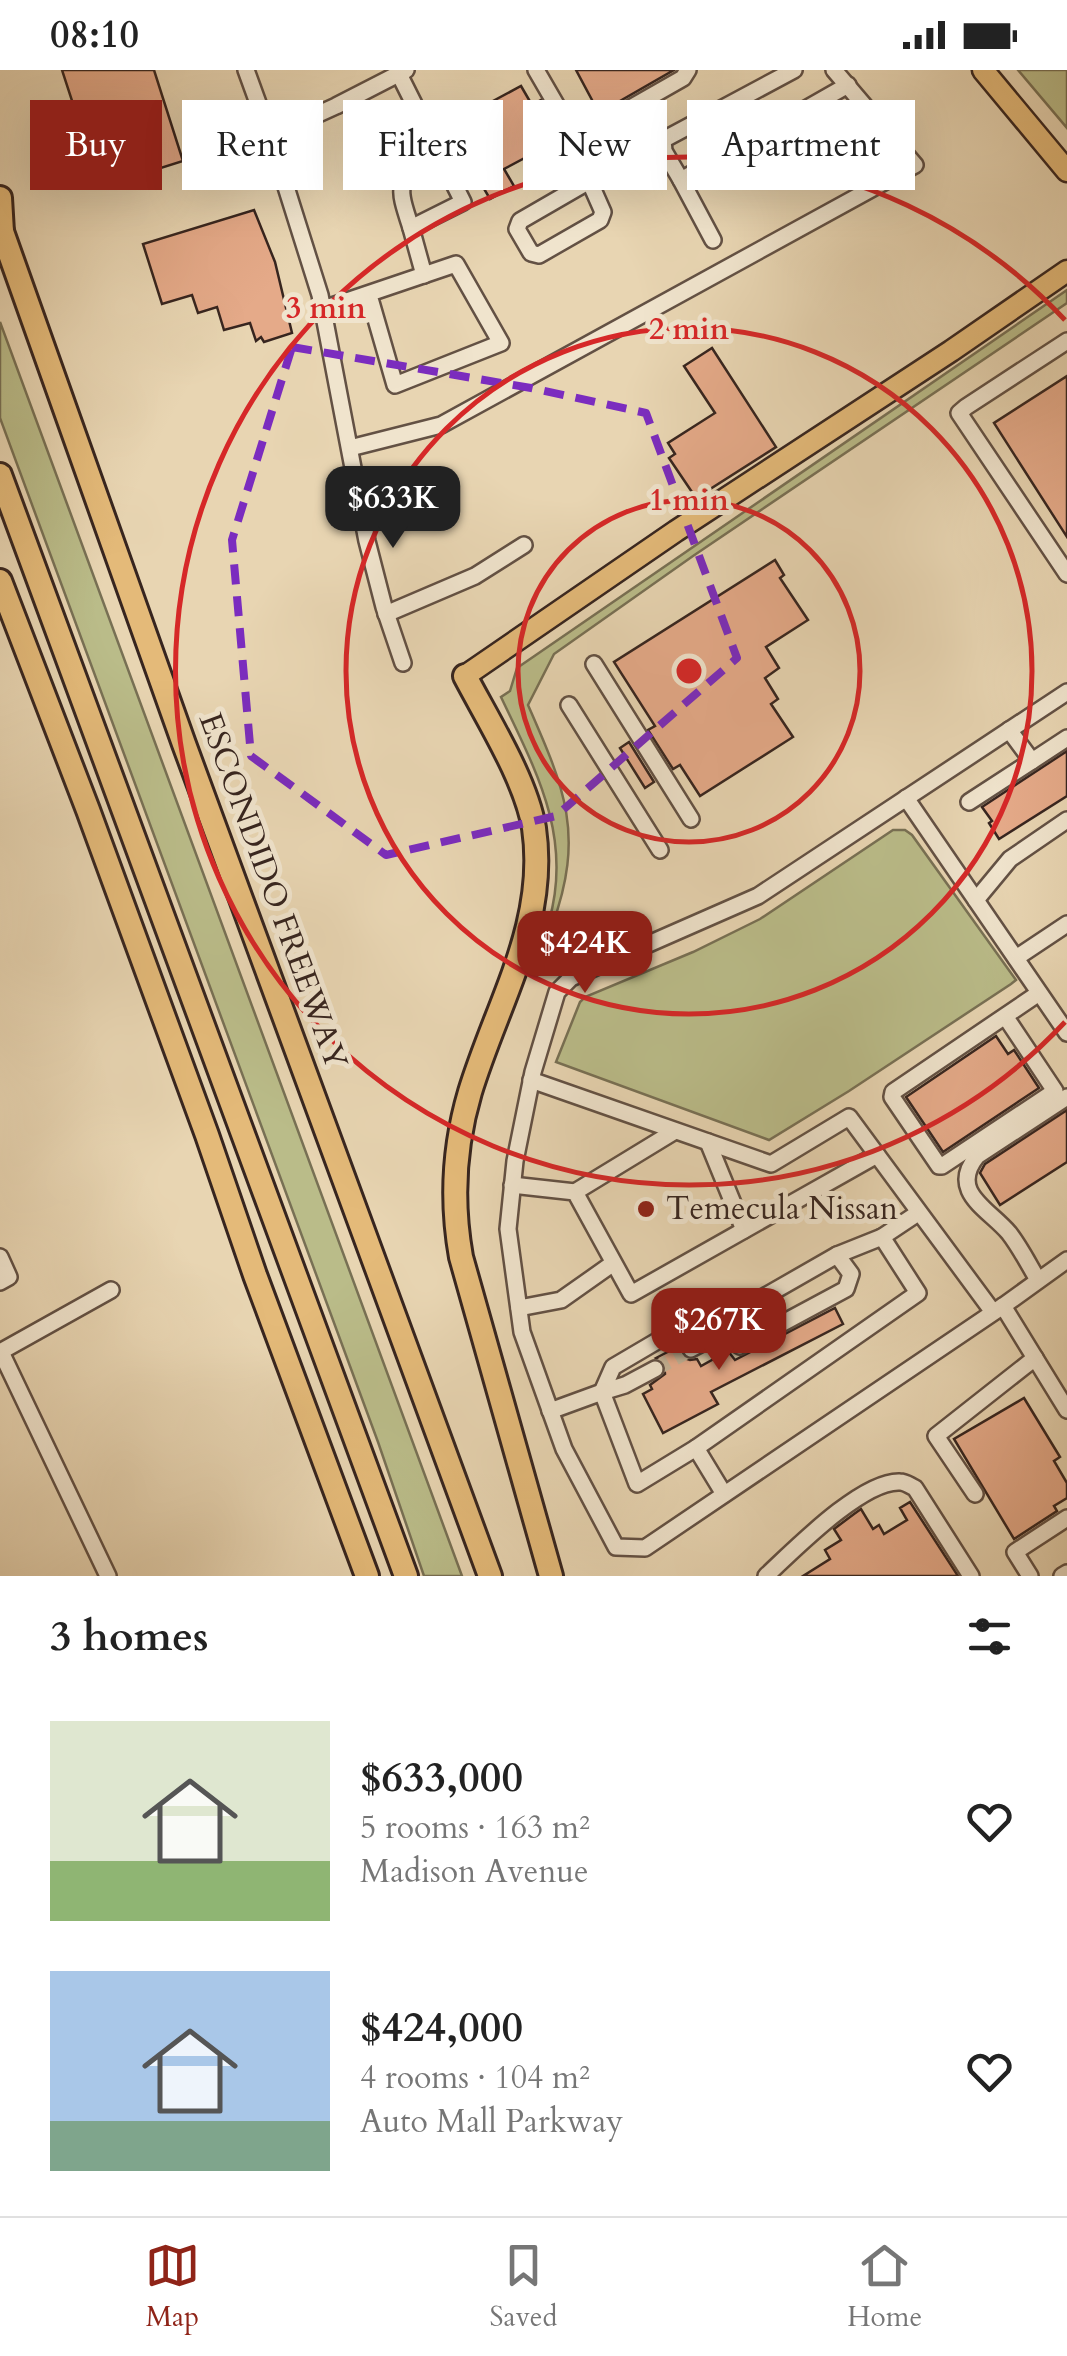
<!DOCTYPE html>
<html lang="en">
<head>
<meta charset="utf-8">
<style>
  :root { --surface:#fff; --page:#f2f2f2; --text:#222; --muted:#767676; --line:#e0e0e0; --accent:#8f2418 }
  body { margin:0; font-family:Cardo,serif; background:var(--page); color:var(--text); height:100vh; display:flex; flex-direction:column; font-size:38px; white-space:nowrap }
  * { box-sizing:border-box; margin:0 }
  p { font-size:32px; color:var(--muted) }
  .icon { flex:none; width:55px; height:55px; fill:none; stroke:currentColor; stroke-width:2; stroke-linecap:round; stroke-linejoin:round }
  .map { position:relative; height:1506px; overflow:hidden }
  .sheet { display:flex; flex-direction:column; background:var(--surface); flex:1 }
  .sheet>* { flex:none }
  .banner { position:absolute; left:30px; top:30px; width:1008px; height:90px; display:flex; gap:20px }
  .price { position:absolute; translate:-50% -85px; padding:0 22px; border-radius:20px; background:var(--accent); color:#fff; font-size:32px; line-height:65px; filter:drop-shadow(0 2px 5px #0008) }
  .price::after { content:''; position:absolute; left:50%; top:60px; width:30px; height:22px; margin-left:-15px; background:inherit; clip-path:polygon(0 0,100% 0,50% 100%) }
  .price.current { background:#222; color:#fff }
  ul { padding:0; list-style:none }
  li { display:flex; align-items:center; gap:30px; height:250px; padding:0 50px }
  li span { display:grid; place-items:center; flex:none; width:280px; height:200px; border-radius:0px; color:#555 }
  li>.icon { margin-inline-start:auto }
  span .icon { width:120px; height:120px; fill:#fffc; stroke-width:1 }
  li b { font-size:42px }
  h2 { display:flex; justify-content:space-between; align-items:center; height:120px; padding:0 50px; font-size:42px }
  .tag { padding:0 35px; border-radius:0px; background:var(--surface); box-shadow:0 10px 40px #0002; font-size:35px; line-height:90px }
  .tag.current { background:var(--accent); color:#fff }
  .status { display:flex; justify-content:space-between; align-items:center; height:70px; padding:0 50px; background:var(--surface); direction:ltr }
  .status svg { height:28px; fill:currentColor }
  .menu { display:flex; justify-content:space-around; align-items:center; height:140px; border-top:2px solid var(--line); background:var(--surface); font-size:28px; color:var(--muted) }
  .menu a { display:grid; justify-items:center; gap:5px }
  .menu .current { color:var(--accent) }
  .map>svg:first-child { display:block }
  .green { fill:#babc89; stroke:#787054; stroke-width:2.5 }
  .building { fill:#e5aa89; stroke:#37251f; stroke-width:2.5 }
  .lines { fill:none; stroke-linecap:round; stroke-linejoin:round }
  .minor-tunnel { stroke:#c5b295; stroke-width:15; stroke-dasharray:15 8; stroke-linecap:butt }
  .minor-casing { stroke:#635144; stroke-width:20 }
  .major-casing { stroke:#37251f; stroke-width:25 }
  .highway-casing { stroke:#37251f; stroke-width:28 }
  .minor { stroke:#f0e4cd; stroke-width:15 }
  .major { stroke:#e4ba79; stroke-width:20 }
  .highway { stroke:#e4ba79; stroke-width:22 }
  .marked { fill:none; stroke:#7b2cbf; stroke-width:8; stroke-dasharray:20 12; stroke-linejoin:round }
  .ring { fill:none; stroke:#d62828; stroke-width:5 }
  .poi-dot { fill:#8f2418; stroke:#f0e4cd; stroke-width:4 }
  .labels { text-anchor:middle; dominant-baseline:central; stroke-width:10; stroke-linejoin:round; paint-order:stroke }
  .street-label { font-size:32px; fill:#37251f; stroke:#f0e4cd }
  .poi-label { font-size:32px; fill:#37251f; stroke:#f0e4cd; text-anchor:start }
  .centre { fill:#d62828; stroke:#f0e4cd; stroke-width:5 }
  .ring-label { font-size:30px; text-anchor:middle; font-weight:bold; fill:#d62828; stroke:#f0e4cd; stroke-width:10; stroke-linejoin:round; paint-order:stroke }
</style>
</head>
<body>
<div class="status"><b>08:10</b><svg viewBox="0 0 49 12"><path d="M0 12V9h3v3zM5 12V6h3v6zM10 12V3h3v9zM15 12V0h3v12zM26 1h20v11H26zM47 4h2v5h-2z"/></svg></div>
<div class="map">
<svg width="1067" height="1506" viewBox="0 0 1067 1506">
  <rect width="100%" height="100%" fill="#e8d5b2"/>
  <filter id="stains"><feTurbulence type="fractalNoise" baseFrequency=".002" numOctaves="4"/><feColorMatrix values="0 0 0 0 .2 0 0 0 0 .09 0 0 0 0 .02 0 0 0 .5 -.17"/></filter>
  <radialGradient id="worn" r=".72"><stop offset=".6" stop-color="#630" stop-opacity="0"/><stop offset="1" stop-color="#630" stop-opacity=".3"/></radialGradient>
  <g class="green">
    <path d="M1018 0H1067V58Z"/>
    <path d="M1067 220V233L693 486 554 584 528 635C565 719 585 765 552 856L549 851C573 767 536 701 501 627L510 621 517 598Z"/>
    <path d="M0 252 462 1506H424L378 1372 0 348Z"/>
    <path d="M893 760H905L912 765 1016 910 1011 914 849 1021 769 1070 556 992 580 932 585 927 693 882 760 849Z"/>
  </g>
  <g class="building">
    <path d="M62 0H154L183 91 107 115 95 78 88 80Z"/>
    <path d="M576 0H674L599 43Z"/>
    <path d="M521 16 532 35 541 30 562 68 504 99 514 116 490 129 483 117 485 116 452 53Z"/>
    <path d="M254 140 275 192 292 263 264 272 261 267 256 271 250 253 224 260 217 237 198 243 192 225 162 234 143 174Z"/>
    <path d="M712 278 776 377 696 428 669 388 675 384 668 373 715 343 684 296Z"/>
    <path d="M1067 306V467L994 353Z"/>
    <path d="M775 490 784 505 780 508 808 550 766 577 779 598 765 608 778 629 771 634 793 667 700 726 680 695 673 699 648 660 655 656 614 592Z"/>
    <path d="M629 672 654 712 645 718 620 678Z"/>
    <path d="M1067 681V726L999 769 989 753 992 751 982 737Z"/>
    <path d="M996 966 1008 984 1014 980 1039 1018 943 1082 906 1027Z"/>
    <path d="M1067 1040V1092L1000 1135 980 1103 985 1094Z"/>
    <path d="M835 1238 843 1254 711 1322 718 1334 663 1363 643 1324 652 1319 650 1315 665 1304 664 1293 656 1288 681 1275V1283L684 1288 690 1290 697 1289 701 1296 728 1281 735 1290Z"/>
    <path d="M1024 1328 1060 1387 1054 1391 1067 1413V1428L1054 1436 1057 1441 1014 1469 954 1369Z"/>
    <path d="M910 1432 958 1506H803L830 1489 825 1480 841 1470 834 1459 854 1444 861 1439 873 1459 879 1455 884 1464 907 1450 900 1438Z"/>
  </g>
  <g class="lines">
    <path class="minor-tunnel" d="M655 1299 691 1279"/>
    <defs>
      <g id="minor">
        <path d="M246 0 270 66 320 225 367 471 384 537 403 593"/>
        <path d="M536 0 576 69 587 106 588 108 603 142 600 150 539 185 531 183 517 159 520 151 584 114 588 108"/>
        <path d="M399 4 463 132 411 158 424 205"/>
        <path d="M576 69 683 8 688 0"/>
        <path d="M210 86 270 66 336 36 406 0"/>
        <path d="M681 110 664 81 663 70 794 0"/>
        <path d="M411 158C395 109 397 113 439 85"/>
        <path d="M713 170 681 110 848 15"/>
        <path d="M323 239 456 194 501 273 395 315 369 225"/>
        <path d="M1067 271 966 337 959 343 1067 504"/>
        <path d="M350 378 441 355 915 95 834 0"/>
        <path d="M386 544 475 506 524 475"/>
        <path d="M594 594 691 749"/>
        <path d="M1067 622 758 826 571 908 557 922 533 1002 515 1091 508 1159 522 1262 564 1379 616 1477 645 1478 1003 1236 1067 1190"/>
        <path d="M569 635 660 780"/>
        <path d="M1032 691 1067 668"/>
        <path d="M906 728 1067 963"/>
        <path d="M969 732 1032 691 1009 660"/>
        <path d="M976 830 1010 789 1067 750"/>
        <path d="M1016 888 1067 854"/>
        <path d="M1005 946 1055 1021 942 1096H939L892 1027 893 1022 1039 923"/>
        <path d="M531 1010 771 1094 849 1047 993 1242"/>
        <path d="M708 1072 744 1160"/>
        <path d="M512 1115 575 1122 631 1224 877 1085"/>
        <path d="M575 1122 675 1061"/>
        <path d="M0 1187 9 1207 0 1212"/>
        <path d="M1038 1210C1029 1195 1020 1177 1009 1163 989 1139 948 1122 977 1086L1067 1027"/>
        <path d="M1003 1236 1067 1340"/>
        <path d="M519 1238 561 1230 612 1194"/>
        <path d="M713 1256 740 1276 846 1219 851 1204 837 1185"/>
        <path d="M691 1279 721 1263"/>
        <path d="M0 1282 111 1220"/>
        <path d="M1 1282 108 1506"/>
        <path d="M602 1322 613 1297 681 1257 713 1256 837 1185 882 1167 918 1143"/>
        <path d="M602 1322 625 1315 655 1299"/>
        <path d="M550 1341 602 1322 637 1414 696 1378 724 1424"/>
        <path d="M696 1378 918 1223 882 1167"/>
        <path d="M975 1424 936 1366 1035 1288"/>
        <path d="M766 1506C793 1481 862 1410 900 1412 906 1412 910 1416 915 1418L971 1506"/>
        <path d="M1030 1506 1015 1482 1067 1448"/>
        <path d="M1062 1506 1067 1503"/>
      </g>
      <g id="major">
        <path d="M983 0 1067 101"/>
        <path d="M465 606 676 461 951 281 1067 201"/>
      </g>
      <g id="highway">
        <path d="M0 128 2 162"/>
        <path d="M0 156 184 674 490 1506"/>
        <path d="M0 405 406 1506"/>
        <path d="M0 511 88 740 207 1065 255 1205 367 1506"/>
        <path d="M465 606C488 650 526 710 534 758 548 854 497 933 470 1022 454 1076 451 1131 461 1187L551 1506"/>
      </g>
    </defs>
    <use href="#minor" class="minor-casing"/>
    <use href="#major" class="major-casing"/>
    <use href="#highway" class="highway-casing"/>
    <use href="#minor" class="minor"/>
    <use href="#major" class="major"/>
    <use href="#highway" class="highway"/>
  </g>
  <path class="marked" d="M292 277 531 318 646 343 737 588 556 746 386 785 251 686 232 470Z"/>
  <g class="ring">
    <circle cx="689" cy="601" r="171"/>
    <circle cx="689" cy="601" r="343"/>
    <path d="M1065 952A514 514 0 1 1 1065 250"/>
  </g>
  <circle class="poi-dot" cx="646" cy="1139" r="10"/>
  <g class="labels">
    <g class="street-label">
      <text transform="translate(273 821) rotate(70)">ESCONDIDO FREEWAY</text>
    </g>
    <g class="poi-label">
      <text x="666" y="1139">Temecula Nissan</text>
    </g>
  </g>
  <circle cx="689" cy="601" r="15" class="centre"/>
  <g class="ring-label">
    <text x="326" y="248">3 min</text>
    <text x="689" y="269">2 min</text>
    <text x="689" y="440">1 min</text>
  </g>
  <rect width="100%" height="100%" filter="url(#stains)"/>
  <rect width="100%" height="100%" fill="url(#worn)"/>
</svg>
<b class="price current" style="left:393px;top:481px">$633K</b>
<b class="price" style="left:585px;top:926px">$424K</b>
<b class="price" style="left:719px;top:1303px">$267K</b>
<div class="banner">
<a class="tag current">Buy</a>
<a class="tag">Rent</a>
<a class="tag">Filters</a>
<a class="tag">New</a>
<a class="tag">Apartment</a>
</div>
</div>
<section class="sheet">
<h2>3 homes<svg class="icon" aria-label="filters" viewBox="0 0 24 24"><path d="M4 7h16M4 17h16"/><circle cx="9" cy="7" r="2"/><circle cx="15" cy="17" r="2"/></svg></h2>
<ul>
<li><span style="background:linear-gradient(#dfe7d0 70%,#8fb573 0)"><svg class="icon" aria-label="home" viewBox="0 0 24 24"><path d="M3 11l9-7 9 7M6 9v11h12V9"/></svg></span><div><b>$633,000</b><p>5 rooms · 163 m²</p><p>Madison Avenue</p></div><svg class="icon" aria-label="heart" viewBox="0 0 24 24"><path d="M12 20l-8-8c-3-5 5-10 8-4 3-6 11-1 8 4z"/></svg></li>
<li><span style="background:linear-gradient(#a9c7e8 75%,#7fa58c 0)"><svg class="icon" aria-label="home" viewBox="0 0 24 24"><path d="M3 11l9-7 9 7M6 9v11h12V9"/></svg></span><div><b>$424,000</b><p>4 rooms · 104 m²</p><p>Auto Mall Parkway</p></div><svg class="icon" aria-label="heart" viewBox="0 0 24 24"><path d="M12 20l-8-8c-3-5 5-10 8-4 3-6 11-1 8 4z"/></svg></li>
</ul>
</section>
<nav class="menu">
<a class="current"><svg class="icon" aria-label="map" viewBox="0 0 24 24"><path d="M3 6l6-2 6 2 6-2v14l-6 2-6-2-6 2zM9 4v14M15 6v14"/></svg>Map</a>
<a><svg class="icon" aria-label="saved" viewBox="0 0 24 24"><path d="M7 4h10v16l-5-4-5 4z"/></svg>Saved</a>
<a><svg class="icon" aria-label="home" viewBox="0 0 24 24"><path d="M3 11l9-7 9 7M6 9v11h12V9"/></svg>Home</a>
</nav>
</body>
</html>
